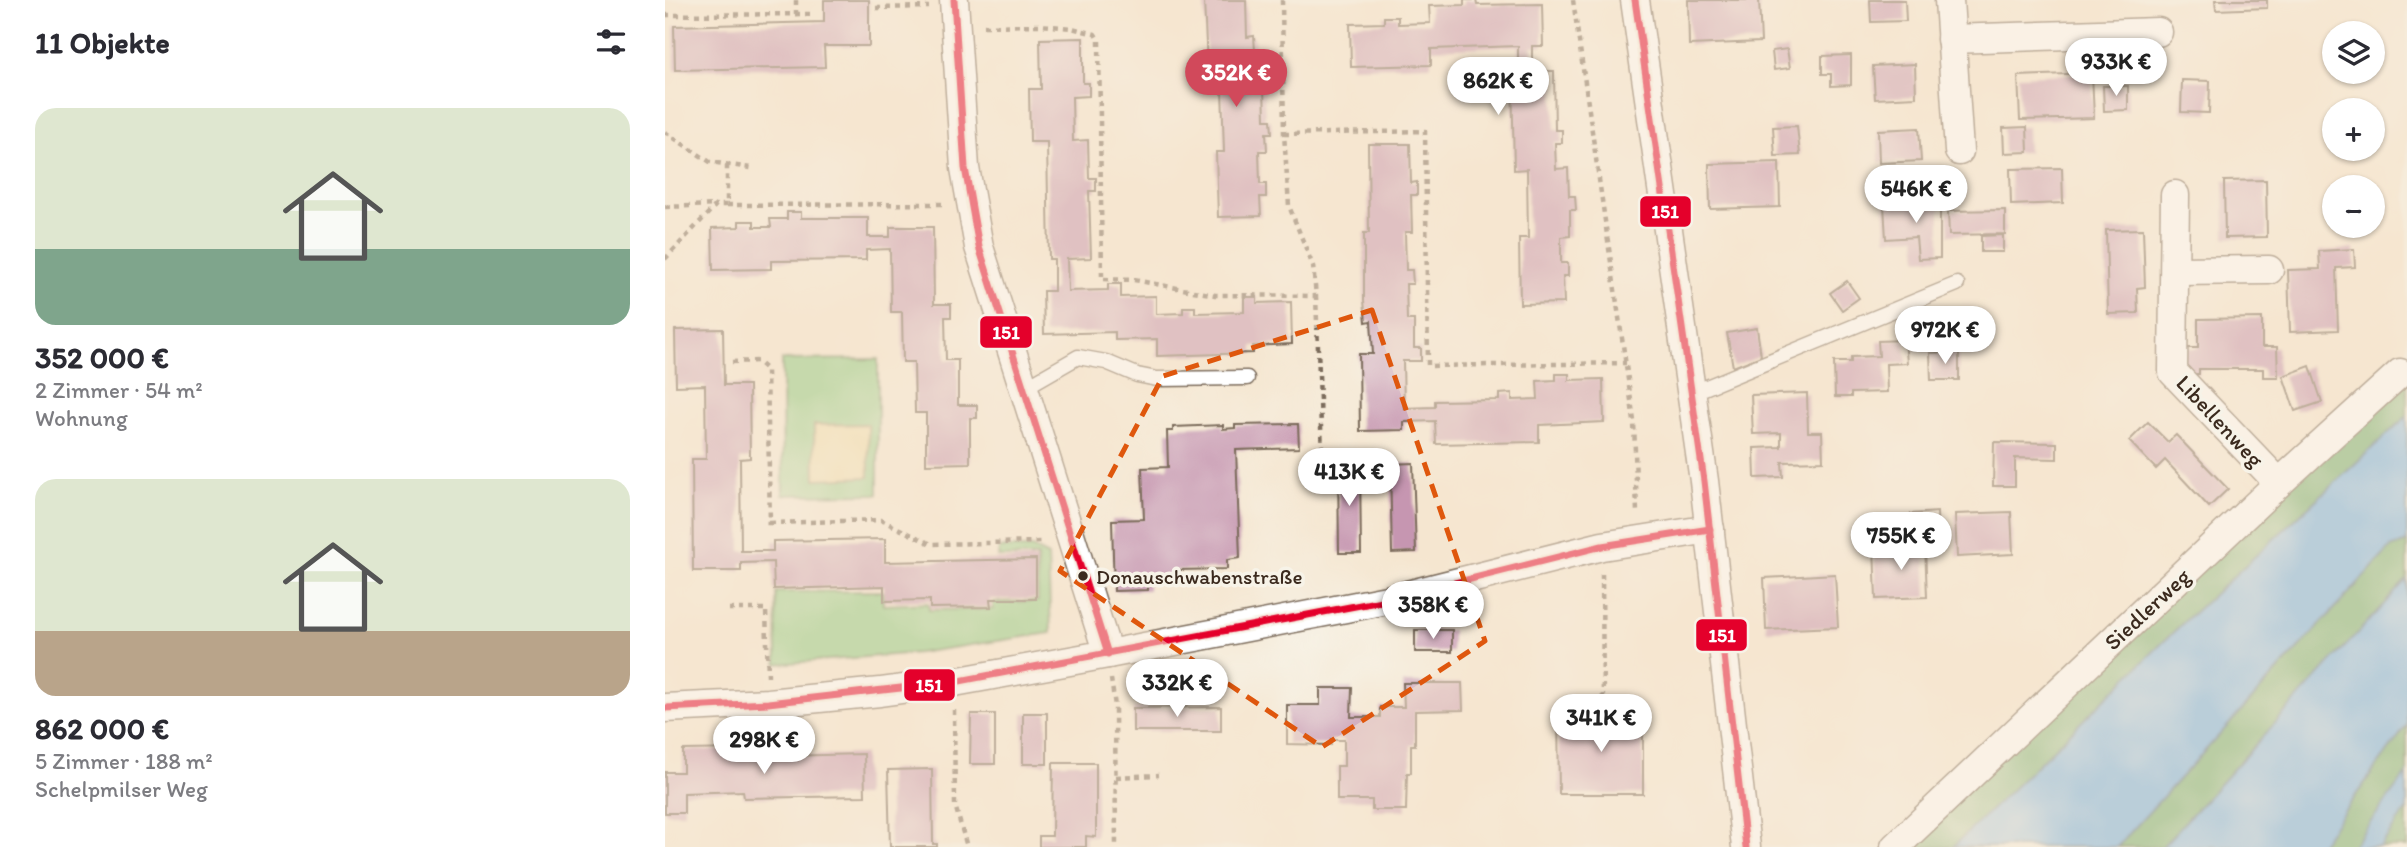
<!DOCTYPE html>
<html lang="de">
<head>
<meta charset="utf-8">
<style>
  :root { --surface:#fff; --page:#f2f2f3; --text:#2b2b33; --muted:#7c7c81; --accent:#d1495b }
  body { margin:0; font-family:Itim,sans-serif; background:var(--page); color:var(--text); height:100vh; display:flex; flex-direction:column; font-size:26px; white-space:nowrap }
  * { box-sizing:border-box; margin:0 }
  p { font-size:23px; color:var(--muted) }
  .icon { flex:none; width:38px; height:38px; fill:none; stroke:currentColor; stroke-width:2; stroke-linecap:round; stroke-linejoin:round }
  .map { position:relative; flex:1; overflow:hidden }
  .details { display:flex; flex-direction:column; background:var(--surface); width:665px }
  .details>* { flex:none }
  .fabs { position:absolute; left:1657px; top:21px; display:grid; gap:14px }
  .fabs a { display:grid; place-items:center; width:63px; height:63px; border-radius:50%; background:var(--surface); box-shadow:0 2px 5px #0004; font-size:35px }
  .price { position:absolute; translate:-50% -60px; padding:0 16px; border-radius:24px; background:#fff; color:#222; font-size:23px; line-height:46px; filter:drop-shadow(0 2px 4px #0008) }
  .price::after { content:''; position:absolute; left:50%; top:42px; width:21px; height:16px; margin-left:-10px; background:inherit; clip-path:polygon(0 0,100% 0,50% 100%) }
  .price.current { background:var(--accent); color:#fff }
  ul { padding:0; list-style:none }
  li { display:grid; align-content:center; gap:14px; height:371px; padding:0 35px }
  li span { display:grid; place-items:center; height:217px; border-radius:21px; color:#555 }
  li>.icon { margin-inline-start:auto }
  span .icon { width:126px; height:126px; fill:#fffc; stroke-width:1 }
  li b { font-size:30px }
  h2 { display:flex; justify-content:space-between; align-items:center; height:84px; padding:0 35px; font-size:30px }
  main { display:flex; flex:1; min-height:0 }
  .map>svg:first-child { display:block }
  .green { fill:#8dcb81; stroke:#647a50; stroke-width:2 }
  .forest { fill:#72af6f; stroke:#566c46; stroke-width:2 }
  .sand { fill:#eeda9e; stroke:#94825e; stroke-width:2 }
  .water { fill:#71b1e5; stroke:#566e82; stroke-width:2 }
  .building { fill:#c696b1 }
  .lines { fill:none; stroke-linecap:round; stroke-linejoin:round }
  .service-casing { stroke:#7c6c5c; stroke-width:17 }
  .minor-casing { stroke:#7c6c5c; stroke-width:31 }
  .path { stroke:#7c6c5c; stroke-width:4.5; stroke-dasharray:5 5; stroke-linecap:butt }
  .service { stroke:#fff; stroke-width:14 }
  .minor { stroke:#fff; stroke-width:28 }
  .bus-1-casing { stroke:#f7f3e8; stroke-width:12 }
  .bus-1 { stroke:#e4002b; stroke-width:7 }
  .marked { fill:none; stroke:#df570d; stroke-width:5; stroke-dasharray:14 9; stroke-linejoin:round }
  .bus-dot { fill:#3b2a1e; stroke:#f7f3e8; stroke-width:2.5 }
  .labels { text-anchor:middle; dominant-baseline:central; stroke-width:7; stroke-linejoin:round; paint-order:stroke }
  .bus-label { font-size:21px; fill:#3b2a1e; stroke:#f7f3e8; text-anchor:start }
  .street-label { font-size:23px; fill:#3b2a1e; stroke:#f7f3e8 }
  .line-badge { stroke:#f7f3e8; stroke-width:2.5 }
  .badge-label { font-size:19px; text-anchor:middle; font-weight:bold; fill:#fff }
</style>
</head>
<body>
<main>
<section class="details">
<h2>11 Objekte<svg class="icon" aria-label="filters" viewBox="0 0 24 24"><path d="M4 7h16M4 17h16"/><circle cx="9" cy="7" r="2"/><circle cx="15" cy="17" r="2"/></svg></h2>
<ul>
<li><span style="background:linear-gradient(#dfe7d0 65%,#7fa58c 0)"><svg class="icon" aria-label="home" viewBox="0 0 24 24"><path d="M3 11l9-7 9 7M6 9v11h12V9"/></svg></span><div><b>352 000 €</b><p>2 Zimmer · 54 m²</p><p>Wohnung</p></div></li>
<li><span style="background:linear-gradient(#dfe7d0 70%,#b9a48a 0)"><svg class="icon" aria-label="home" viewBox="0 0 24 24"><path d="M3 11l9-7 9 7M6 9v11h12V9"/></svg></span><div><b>862 000 €</b><p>5 Zimmer · 188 m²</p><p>Schelpmilser Weg</p></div></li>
</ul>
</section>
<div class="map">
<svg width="1742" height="847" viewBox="0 0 1742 847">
  <rect width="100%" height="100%" fill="#f7f3e8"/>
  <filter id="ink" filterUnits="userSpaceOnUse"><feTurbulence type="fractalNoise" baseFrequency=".0143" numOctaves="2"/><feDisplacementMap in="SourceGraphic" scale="14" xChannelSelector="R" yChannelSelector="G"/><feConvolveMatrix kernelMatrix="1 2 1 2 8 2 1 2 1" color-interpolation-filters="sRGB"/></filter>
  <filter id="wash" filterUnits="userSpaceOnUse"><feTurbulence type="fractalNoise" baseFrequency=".00686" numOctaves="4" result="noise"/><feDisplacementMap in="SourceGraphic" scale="28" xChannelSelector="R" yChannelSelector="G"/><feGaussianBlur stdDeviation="1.57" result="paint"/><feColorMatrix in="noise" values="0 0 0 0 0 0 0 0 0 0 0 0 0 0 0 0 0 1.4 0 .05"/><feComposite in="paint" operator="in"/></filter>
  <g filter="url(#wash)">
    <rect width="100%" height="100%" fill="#f5e6d0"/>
    <g class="green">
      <path d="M213 359V494L118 495 117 360Z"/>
      <path d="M334 548H367L383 556 386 633 253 653 112 664 111 592 217 591 218 605 263 603 264 610 328 609V602L373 601 372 557H333Z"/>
    </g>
    <g class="forest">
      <path d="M1742 376V416L1519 622 1288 847H1241Z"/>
      <path d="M1742 542V579L1497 847H1452L1725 548Z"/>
      <path d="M1742 725V847H1653Z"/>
    </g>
    <path class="sand" d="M203 424 204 477 150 479 149 425Z"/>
    <g class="water">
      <path d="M1742 416V542L1725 548 1452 847H1288L1519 622Z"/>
      <path d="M1742 579V725L1653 847H1497Z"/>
      <path d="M1742 773V809L1715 847H1687Z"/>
    </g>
    <g id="blocks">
      <g class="building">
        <path d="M159 0H204V46H159L160 67 10 70 9 26 159 22Z"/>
        <path d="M539 0H581L582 37 589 36 590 51H583L584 87 599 86 600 120H606L607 133H601L602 151H594L595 184H601V197H595L596 216 553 217 551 152H559L557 88 543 89Z"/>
        <path d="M799 0H811L812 5 877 4 878 46H867V71H889L890 130H897V143H890L891 169 903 168 904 196H910L911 210H905V236L896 237V263H903V276H898L899 303 855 304 854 238H863L862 169 849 170 847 72H853V46L766 49V65L686 67 685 24 719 23V17H733V24L765 23 764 6 799 5Z"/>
        <path d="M1023 0H1094L1096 42 1024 45Z"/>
        <path d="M1205 0H1240L1241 21 1206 22Z"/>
        <path d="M1550 0H1602V8L1551 10Z"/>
        <path d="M418 38V83H424V96L407 97 408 141 423 140 424 178H431V191H424L426 258 402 259 403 291 443 290V284H456V297L491 296V314L518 313V307H530V313L579 312V297H592V303L626 302 627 344 588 346V353L492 356V339L450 340V332L379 334 378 291H389V259H384L382 142H365L364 89H376L375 39Z"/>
        <path d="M1122 49 1125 68 1109 70 1107 51Z"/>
        <path d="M1186 55V85L1166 86V74H1157V56Z"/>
        <path d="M1250 64 1251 97 1210 99 1208 66Z"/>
        <path d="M1427 73 1429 118 1355 120 1353 76Z"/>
        <path d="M1517 80 1545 81 1544 113 1516 112Z"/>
        <path d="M1438 86H1463V110L1439 111Z"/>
        <path d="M1132 126 1135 155 1110 156 1108 127Z"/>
        <path d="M1362 127 1363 152 1339 153 1338 128Z"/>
        <path d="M1254 128 1256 161 1214 163 1213 130Z"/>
        <path d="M703 144H745L746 183 752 182V195H746L747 232H740L741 270H747L748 284H741L742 320H749V348H756V361H738L739 408 770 407V401L834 400V394L847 393V400L873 399 872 381 891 380V374H904V380L938 379 939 422 874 425V442L771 444 770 421 739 422V430L695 431 694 354H708L706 321 701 322 699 300V233H704Z"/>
        <path d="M1114 162 1115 207 1045 209 1044 164Z"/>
        <path d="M1397 168 1398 203 1346 205 1345 169Z"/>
        <path d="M1601 180 1602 237 1560 238 1559 181Z"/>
        <path d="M1251 199V203L1275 202V258L1253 259 1251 237 1221 239 1219 205 1233 204V200Z"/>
        <path d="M1340 210V234L1284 235 1283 211Z"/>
        <path d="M122 212H136V218H203V237H225V227H268L269 304H286V317H280L281 360H293V405H312V418H305V463L261 464V413H250L249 362H238L237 312H226L225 249 201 250V260L106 261V269L48 270 47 228 74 227V221H89V227H106L105 219H122Z"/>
        <path d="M1478 229 1480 287 1472 288 1473 313 1443 314 1441 230Z"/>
        <path d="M1338 235V252H1316V236Z"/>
        <path d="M1689 249 1690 267 1671 268 1673 330 1625 332 1623 270 1655 269 1654 251Z"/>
        <path d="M1182 281 1194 298 1177 310 1165 293Z"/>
        <path d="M1313 314 1315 349 1271 351 1269 316Z"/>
        <path d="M1597 318V347H1612L1613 377H1598V369H1534V374H1518V348H1533V319Z"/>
        <path d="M1092 328 1096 356 1068 367 1062 333Z"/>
        <path d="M58 329 59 385H84L85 458 75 459 76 551H108V541L220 539V562L371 559V599H325L326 607 265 608V600L219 601V586L109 589 108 562 76 563V571H28L27 459H41L40 385 11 386 10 330Z"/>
        <path d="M1240 340 1242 363 1221 364 1222 392 1186 393V397H1170L1169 362H1186V357L1214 356 1213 341Z"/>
        <path d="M1294 352V380H1266L1265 353Z"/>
        <path d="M1645 366 1657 402 1630 411 1618 376Z"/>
        <path d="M1142 393 1143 432H1157L1158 461 1117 462 1118 477 1090 478 1089 448 1116 447V433L1088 434 1086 395Z"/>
        <path d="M1483 422 1503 442 1511 435 1563 489 1544 507 1500 460 1491 469 1464 441Z"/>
        <path d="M633 424 634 448 571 450 575 558 562 560V569L512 570V575L483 576V590L449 591 447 520 479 519 477 468 503 467 502 431H508V427L558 425V429L570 428V425Z"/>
        <path d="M1329 442 1392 443V459L1350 458V486H1328Z"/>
        <path d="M748 463 751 552 727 553 725 464Z"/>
        <path d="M673 464H695L696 553H674Z"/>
        <path d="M1272 512 1273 538H1248L1246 514Z"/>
        <path d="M1346 512 1348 554 1292 557 1290 514Z"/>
        <path d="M1260 545 1262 597 1211 599 1209 547Z"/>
        <path d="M1170 574 1173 627 1101 630 1099 578Z"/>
        <rect x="750" y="630" width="37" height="22"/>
        <path d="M738 683H797L798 710 750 711V745H746V773H742L741 810H707V800H672V766H679V740H666V745L622 744V705H655V688H687L686 717H715V707H739Z"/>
        <path d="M556 707V731H468V708Z"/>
        <rect x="358" y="713" width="24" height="51"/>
        <path d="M978 713V794H894L893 714Z"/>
        <path d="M306 714H330V764H305Z"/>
        <path d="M78 749V757L199 754 200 796 79 798 78 791 19 793V813H0V772H18V750Z"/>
        <path d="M388 763H431V837L421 836V847H374V836H387Z"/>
        <path d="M267 769 268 844H272V847H225L223 770Z"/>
      </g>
    </g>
  </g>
  <g filter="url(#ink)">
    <use href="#blocks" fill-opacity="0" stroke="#7c6c5c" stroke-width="2"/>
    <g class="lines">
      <defs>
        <g id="service">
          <path d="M359 388 413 357 441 362 472 375 492 379 582 378"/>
          <path d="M1027 393 1292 284"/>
        </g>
        <g id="minor">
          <path d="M289 0 300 168 314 247 443 654"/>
          <path d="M970 0 1039 481 1081 847"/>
          <path d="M1284 0 1294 151"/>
          <path d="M1286 39 1493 32"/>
          <path d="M1510 195 1508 372 1614 483"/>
          <path d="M1510 271 1604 270"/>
          <path d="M0 708 103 703 215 692 289 682 443 654 722 600 937 546 1045 529"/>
          <path d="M1230 847 1614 483 1735 373"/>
        </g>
      </defs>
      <use href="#service" class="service-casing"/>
      <use href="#minor" class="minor-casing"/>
      <g class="path">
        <path d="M131 0V14"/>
        <path d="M617 0 619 134 624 206 648 266 651 296 657 453 712 452 713 473"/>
        <path d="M908 0 969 421 972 513"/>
        <path d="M211 8 264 7"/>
        <path d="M0 15 150 14"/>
        <path d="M319 26 375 25 407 28 430 34 434 41 437 279 469 280 550 295 651 296"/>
        <path d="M0 132 45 162 86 168"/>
        <path d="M619 134 760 131 763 366 961 363"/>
        <path d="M62 205 279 204"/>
        <path d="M0 207 50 205"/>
        <path d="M0 259 51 205H62V165"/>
        <path d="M67 362 92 361 102 370 105 523H99"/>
        <path d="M105 523 216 520 266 544 378 542"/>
        <path d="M937 574 938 706"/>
        <path d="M64 609H101L103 677"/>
        <path d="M446 679 450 706 451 847"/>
        <path d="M289 710 290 805 302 847"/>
        <path d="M451 777 494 775"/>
      </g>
      <use href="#service" class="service"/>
      <use href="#minor" class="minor"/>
      <defs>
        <g id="bus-1">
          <path d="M289 0 300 168 314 247 443 654"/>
          <path d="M970 0 1039 481 1081 847"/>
          <path d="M0 708 103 703 289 682 722 600 937 546 1045 529"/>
        </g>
      </defs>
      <use href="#bus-1" class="bus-1-casing"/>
      <use href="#bus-1" class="bus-1"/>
    </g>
  </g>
  <path d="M0 0H1742V847H0ZM707 310 820 641 657 747 395 571 498 376Z" fill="#f5e6d0" fill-opacity=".55" fill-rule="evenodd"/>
  <path class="marked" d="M707 310 820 641 657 747 395 571 498 376Z"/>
  <circle class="bus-dot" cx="418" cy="576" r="6"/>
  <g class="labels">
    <g class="bus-label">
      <text x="431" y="576">Donauschwabenstraße</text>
    </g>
    <g class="street-label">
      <text transform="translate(1555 421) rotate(47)">Libellenweg</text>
      <text transform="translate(1482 609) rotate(-43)">Siedlerweg</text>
    </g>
  </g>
  <g class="line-badge">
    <rect x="974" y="195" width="53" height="33" rx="7" fill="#e4002b"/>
    <rect x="314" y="315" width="54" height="34" rx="7" fill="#e4002b"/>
    <rect x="1030" y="618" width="53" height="34" rx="7" fill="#e4002b"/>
    <rect x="238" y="668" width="53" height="34" rx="7" fill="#e4002b"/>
  </g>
  <g class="badge-label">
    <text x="1000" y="218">151</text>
    <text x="341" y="339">151</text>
    <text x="1057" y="642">151</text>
    <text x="264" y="692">151</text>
  </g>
</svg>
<div class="fabs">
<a><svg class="icon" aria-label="layers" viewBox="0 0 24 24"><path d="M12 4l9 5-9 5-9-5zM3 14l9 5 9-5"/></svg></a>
<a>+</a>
<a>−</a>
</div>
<b class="price" style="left:1451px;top:98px">933K €</b>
<b class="price current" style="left:571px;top:109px">352K €</b>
<b class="price" style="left:833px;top:117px">862K €</b>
<b class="price" style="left:1251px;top:225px">546K €</b>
<b class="price" style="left:1280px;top:366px">972K €</b>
<b class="price" style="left:684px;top:508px">413K €</b>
<b class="price" style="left:1236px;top:572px">755K €</b>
<b class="price" style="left:768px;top:641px">358K €</b>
<b class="price" style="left:512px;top:719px">332K €</b>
<b class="price" style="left:936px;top:754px">341K €</b>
<b class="price" style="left:99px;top:776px">298K €</b>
</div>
</main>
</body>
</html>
